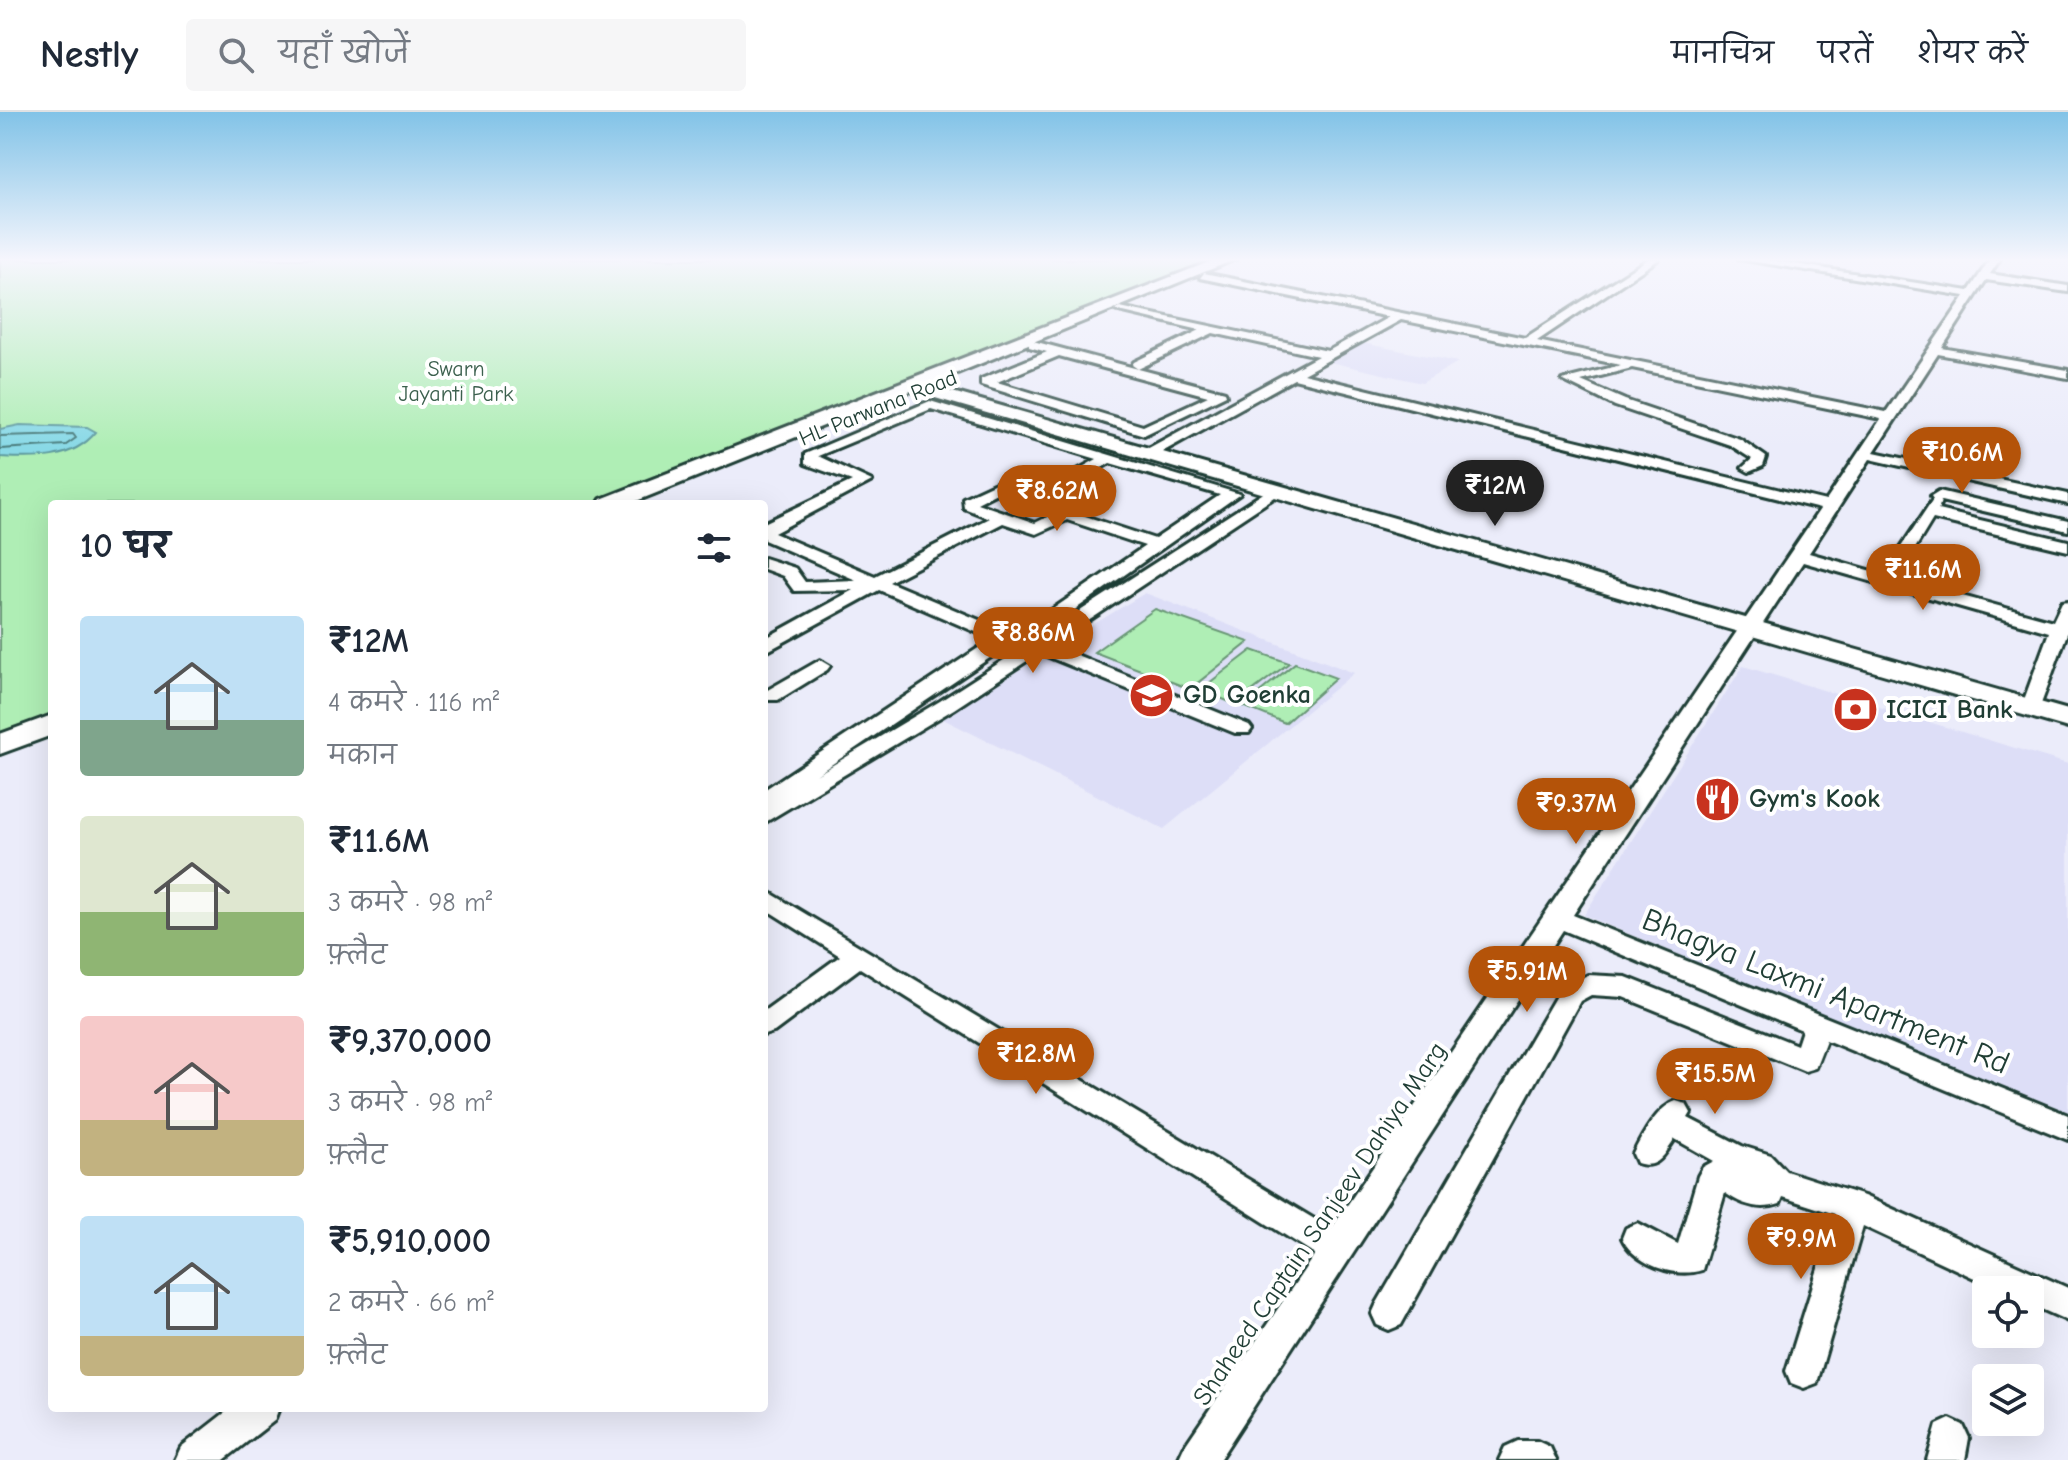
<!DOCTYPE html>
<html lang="hi">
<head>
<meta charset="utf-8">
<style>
  :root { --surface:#fff; --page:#f6f6f7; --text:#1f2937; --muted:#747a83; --line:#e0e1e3; --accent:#b45309 }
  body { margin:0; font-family:"Comic Neue","Playpen Sans Deva",sans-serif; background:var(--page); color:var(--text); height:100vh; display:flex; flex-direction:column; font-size:30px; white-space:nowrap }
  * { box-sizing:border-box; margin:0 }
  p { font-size:26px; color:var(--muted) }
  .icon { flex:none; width:44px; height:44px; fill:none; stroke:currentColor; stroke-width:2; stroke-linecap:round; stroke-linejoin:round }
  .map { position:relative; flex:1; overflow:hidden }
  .details { position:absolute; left:48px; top:388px; width:720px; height:912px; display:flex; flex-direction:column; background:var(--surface); border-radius:8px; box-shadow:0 8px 32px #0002 }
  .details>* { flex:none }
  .buttons { position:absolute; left:1972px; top:1164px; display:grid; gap:16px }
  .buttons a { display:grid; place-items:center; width:72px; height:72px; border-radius:8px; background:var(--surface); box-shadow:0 8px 32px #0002; font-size:40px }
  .price { position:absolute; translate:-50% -68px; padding:0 18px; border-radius:28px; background:var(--accent); color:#fff; font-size:26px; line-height:52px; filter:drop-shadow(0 2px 4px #0008) }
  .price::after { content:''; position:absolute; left:50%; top:48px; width:24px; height:18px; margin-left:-12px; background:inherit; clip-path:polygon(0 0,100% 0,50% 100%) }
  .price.current { background:#222; color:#fff }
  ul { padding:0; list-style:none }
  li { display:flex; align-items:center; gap:24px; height:200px; padding:0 32px }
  li span { display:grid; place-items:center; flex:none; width:224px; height:160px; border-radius:8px; color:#555 }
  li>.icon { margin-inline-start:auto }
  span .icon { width:96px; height:96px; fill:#fffc; stroke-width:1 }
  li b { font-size:34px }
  h2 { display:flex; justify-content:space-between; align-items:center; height:96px; padding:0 32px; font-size:34px }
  header { display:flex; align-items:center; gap:48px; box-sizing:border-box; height:112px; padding:0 40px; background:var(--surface); border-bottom:2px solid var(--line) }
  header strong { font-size:38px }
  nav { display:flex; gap:44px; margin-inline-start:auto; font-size:28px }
  .search { width:560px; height:72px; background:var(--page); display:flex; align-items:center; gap:20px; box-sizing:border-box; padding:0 28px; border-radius:8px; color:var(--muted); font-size:30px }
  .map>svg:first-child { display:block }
  .built { fill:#dddef7 }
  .green { fill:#afeeb5; stroke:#679674; stroke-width:2 }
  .water { fill:#89d9e6; stroke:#5f9b9f; stroke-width:2 }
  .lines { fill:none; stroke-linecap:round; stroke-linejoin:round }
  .shore { stroke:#497b7b; stroke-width:2 }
  .street-casing { stroke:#1f3d34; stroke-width:6 }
  .secondary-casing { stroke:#1f3d34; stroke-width:6 }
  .street { fill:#fff; fill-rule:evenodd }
  .secondary { fill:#fff; fill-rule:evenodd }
  .labels { text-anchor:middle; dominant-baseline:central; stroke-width:8; stroke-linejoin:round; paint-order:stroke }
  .far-park-label { font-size:22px; fill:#3c604e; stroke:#fff }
  .far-street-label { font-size:22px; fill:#1f3d34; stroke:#fff }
  .poi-label { font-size:26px; font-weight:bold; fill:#1f3d34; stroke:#fff; text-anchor:start }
  .street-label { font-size:26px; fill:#1f3d34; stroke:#fff }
  .near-street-label { font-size:32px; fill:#1f3d34; stroke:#fff }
</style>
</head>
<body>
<header>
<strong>Nestly</strong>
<div class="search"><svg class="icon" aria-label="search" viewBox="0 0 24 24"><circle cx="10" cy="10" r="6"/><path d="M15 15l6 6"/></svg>यहाँ खोजें</div>
<nav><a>मानचित्र</a><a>परतें</a><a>शेयर करें</a></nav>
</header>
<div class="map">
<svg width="2068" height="1348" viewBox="0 0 2068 1348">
  <rect width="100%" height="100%" fill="#ebecfa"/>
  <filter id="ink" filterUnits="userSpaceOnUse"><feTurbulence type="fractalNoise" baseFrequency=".0125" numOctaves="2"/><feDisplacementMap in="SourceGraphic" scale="16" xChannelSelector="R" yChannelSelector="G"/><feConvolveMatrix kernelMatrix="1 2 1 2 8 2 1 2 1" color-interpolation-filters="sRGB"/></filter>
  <g filter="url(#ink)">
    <g class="built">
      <path d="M1357 230 1458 250 1422 271 1321 248Z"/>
      <path d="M1145 481 1354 561 1164 717 941 606Z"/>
      <path d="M1743 554 2068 652V1006L1584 803Z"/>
    </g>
    <g class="green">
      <path d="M0 147H1223L599 392H52V607L0 627Z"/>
      <path d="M1155 497 1249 530 1190 577 1094 540Z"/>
      <path d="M1252 538 1289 551 1235 592 1200 578Z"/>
      <path d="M1295 551 1336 566 1285 611 1243 594Z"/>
    </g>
    <path class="water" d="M20 313 87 315 96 320C72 349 34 347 0 345V317Z"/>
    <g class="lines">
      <path class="shore" d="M0 324 73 322 76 326 66 333 0 337"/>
      <defs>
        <g id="street">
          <path d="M1648 147H1659L1537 229 1886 300 1965 184 1739 147H1763L1969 179 1990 147H2000L1990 162 2068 174V180L1986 168 1942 236 2068 258V266L1938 242 1874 340 2068 382V392L1870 347 1809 441 1883 462 1933 387 1931 384 1939 379 2068 409V419L1941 389 1938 398 2068 429V439L1933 407 1897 466 2053 509 2062 490 2068 489V519L2038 600H2024L2021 596 2049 520 1803 450 1573 803 2068 1003V1028L1826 928 1815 956 1805 959 1623 885 1591 883 1580 889 1401 1213 1389 1218 1377 1213 1372 1202 1377 1191 1561 875 1588 863 1626 865 1797 933 1802 918 1563 818 1219 1348H1178L1184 1335 1315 1142 860 856 774 920 764 923V899L840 844 764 796V777L1331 1117 1820 397 1294 267 1153 345H1143V339L1318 244 1213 221 1138 257 1132 253 1134 250 1200 218 1115 198 1120 195 1328 239 1389 205 1200 166 1204 161 1525 226ZM1401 208 1621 253 1562 268 1615 294 1730 333 1752 347 1742 356 1749 360 1763 354 1766 345 1740 327 1625 288 1581 269 1632 256 1881 307 1826 389 1303 262Z"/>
          <path d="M1033 229 1225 280 1226 283 1144 323 981 273V267L1047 240 1029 235V231ZM1059 244 1208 284 1143 314 997 270Z"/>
          <path d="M930 289 1240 382 1033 527 1007 529 1006 535 816 663 940 589 1276 373 1281 375V381L1052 533 1249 613 1252 617 1249 621H1235L1039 541 954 597 764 711V678L992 527 879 478 764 541V527L853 478 794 479 783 464 764 457V446L795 456 805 470 856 468 764 428V411L852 369 805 352V342ZM931 297 1097 347 1052 372 1013 363 963 386 964 396 989 406 875 464 774 421 872 369 818 344ZM1110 351 1220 383 1155 427 1079 402 1097 389 1066 377ZM1016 371H1020L1077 390 1035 411 977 391ZM1067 408 1145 434 1022 518H1003L889 470 1003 411 1036 422Z"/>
          <path d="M820 548 830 554 827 558 778 588H764V580Z"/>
          <path d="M1676 989 1686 992 1691 1001 1688 1006 1742 1034 1771 1043 1786 1059 1864 1084 2068 1176V1209L2030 1192V1178H2000L1863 1114 1817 1271 1804 1276 1791 1271 1786 1259 1835 1102 1783 1085 1780 1092C1760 1099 1742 1093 1725 1081L1702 1158C1676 1167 1634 1152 1622 1126L1626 1116 1638 1111 1678 1132 1698 1064 1703 1055 1714 1049 1675 1027C1664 1043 1658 1058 1637 1051L1633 1042C1642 1024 1657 995 1676 989Z"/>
          <path d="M231 1296H279L274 1309 224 1348H175L181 1335Z"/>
          <path d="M1950 1307 1963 1313 1969 1326 1965 1348H1927L1937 1313Z"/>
          <path d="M1518 1329H1537L1550 1335 1556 1348H1499L1505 1335Z"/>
        </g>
        <g id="secondary">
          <path d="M1217 147H1236L928 273 2068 598V616L911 279 629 392H598L601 387Z"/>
          <path d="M52 603V623L0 642V622Z"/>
        </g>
      </defs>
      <use href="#street" class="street-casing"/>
      <use href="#secondary" class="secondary-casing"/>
      <use href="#street" class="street"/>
      <use href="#secondary" class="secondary"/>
    </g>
  </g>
  <linearGradient id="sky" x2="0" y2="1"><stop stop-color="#82c3e7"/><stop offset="0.44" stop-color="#f6f6fd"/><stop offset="1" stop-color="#f6f6fd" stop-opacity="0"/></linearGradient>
  <rect width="2068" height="336" fill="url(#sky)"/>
  <defs>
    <symbol id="school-disc" viewBox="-11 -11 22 22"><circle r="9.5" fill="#c8321e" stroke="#fff"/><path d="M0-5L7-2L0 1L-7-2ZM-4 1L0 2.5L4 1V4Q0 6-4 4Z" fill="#fff"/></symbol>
    <symbol id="bank-disc" viewBox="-11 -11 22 22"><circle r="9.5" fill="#c8321e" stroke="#fff"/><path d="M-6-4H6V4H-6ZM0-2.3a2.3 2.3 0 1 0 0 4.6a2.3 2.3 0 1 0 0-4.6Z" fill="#fff"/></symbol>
    <symbol id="restaurant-disc" viewBox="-11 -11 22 22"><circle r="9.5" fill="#c8321e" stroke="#fff"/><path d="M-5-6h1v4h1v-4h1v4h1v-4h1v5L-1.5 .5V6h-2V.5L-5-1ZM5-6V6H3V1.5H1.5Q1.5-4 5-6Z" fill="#fff"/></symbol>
  </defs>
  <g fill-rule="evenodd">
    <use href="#school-disc" x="1126" y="558" width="51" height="51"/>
    <use href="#bank-disc" x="1830" y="572" width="51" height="51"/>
    <use href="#restaurant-disc" x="1692" y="662" width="51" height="51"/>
  </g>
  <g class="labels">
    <g class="far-park-label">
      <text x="456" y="257">Swarn<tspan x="456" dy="25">Jayanti Park</tspan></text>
    </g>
    <g class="far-street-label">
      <text transform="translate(878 296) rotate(-22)">HL Parwana Road</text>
    </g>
    <g class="poi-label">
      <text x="1183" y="583">GD Goenka</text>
      <text x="1886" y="598">ICICI Bank</text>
      <text x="1749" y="687">Gym's Kook</text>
    </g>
    <g class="street-label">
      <text transform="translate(1320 1112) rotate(-56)">Shaheed Captain Sanjeev Dahiya Marg</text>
    </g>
    <g class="near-street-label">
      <text transform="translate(1826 879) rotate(22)">Bhagya Laxmi Apartment Rd</text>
    </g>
  </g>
</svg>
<div class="buttons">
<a><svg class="icon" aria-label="locate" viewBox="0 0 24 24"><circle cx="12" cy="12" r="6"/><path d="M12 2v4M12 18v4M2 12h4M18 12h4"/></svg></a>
<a><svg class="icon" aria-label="layers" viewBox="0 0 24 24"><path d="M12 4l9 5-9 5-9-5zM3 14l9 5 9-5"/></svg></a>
</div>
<b class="price" style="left:1962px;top:383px">₹10.6M</b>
<b class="price current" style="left:1495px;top:416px">₹12M</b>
<b class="price" style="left:1057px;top:421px">₹8.62M</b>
<b class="price" style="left:1923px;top:500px">₹11.6M</b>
<b class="price" style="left:1033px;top:563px">₹8.86M</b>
<b class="price" style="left:1576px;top:734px">₹9.37M</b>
<b class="price" style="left:1527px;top:902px">₹5.91M</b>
<b class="price" style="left:1036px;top:984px">₹12.8M</b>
<b class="price" style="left:1715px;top:1004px">₹15.5M</b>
<b class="price" style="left:1801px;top:1169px">₹9.9M</b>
<section class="details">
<h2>10 घर<svg class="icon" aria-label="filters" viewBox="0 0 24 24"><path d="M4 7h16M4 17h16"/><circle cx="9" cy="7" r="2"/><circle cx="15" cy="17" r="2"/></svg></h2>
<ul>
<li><span style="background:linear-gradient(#bfe0f5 65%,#7fa58c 0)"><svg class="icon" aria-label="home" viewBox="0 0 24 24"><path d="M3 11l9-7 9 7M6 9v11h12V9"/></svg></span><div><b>₹12M</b><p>4 कमरे · 116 m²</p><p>मकान</p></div></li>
<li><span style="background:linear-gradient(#dfe7d0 60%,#8fb573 0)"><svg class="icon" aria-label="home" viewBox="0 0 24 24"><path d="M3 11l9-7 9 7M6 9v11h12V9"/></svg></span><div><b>₹11.6M</b><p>3 कमरे · 98 m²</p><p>फ़्लैट</p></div></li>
<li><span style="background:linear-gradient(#f6c9c9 65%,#c2b280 0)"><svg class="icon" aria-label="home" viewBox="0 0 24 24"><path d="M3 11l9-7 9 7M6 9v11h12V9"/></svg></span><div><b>₹9,370,000</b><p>3 कमरे · 98 m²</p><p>फ़्लैट</p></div></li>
<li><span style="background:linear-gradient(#bfe0f5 75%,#c2b280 0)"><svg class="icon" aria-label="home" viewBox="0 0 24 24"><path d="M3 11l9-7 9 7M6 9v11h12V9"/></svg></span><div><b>₹5,910,000</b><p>2 कमरे · 66 m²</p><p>फ़्लैट</p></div></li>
</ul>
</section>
</div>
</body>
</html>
